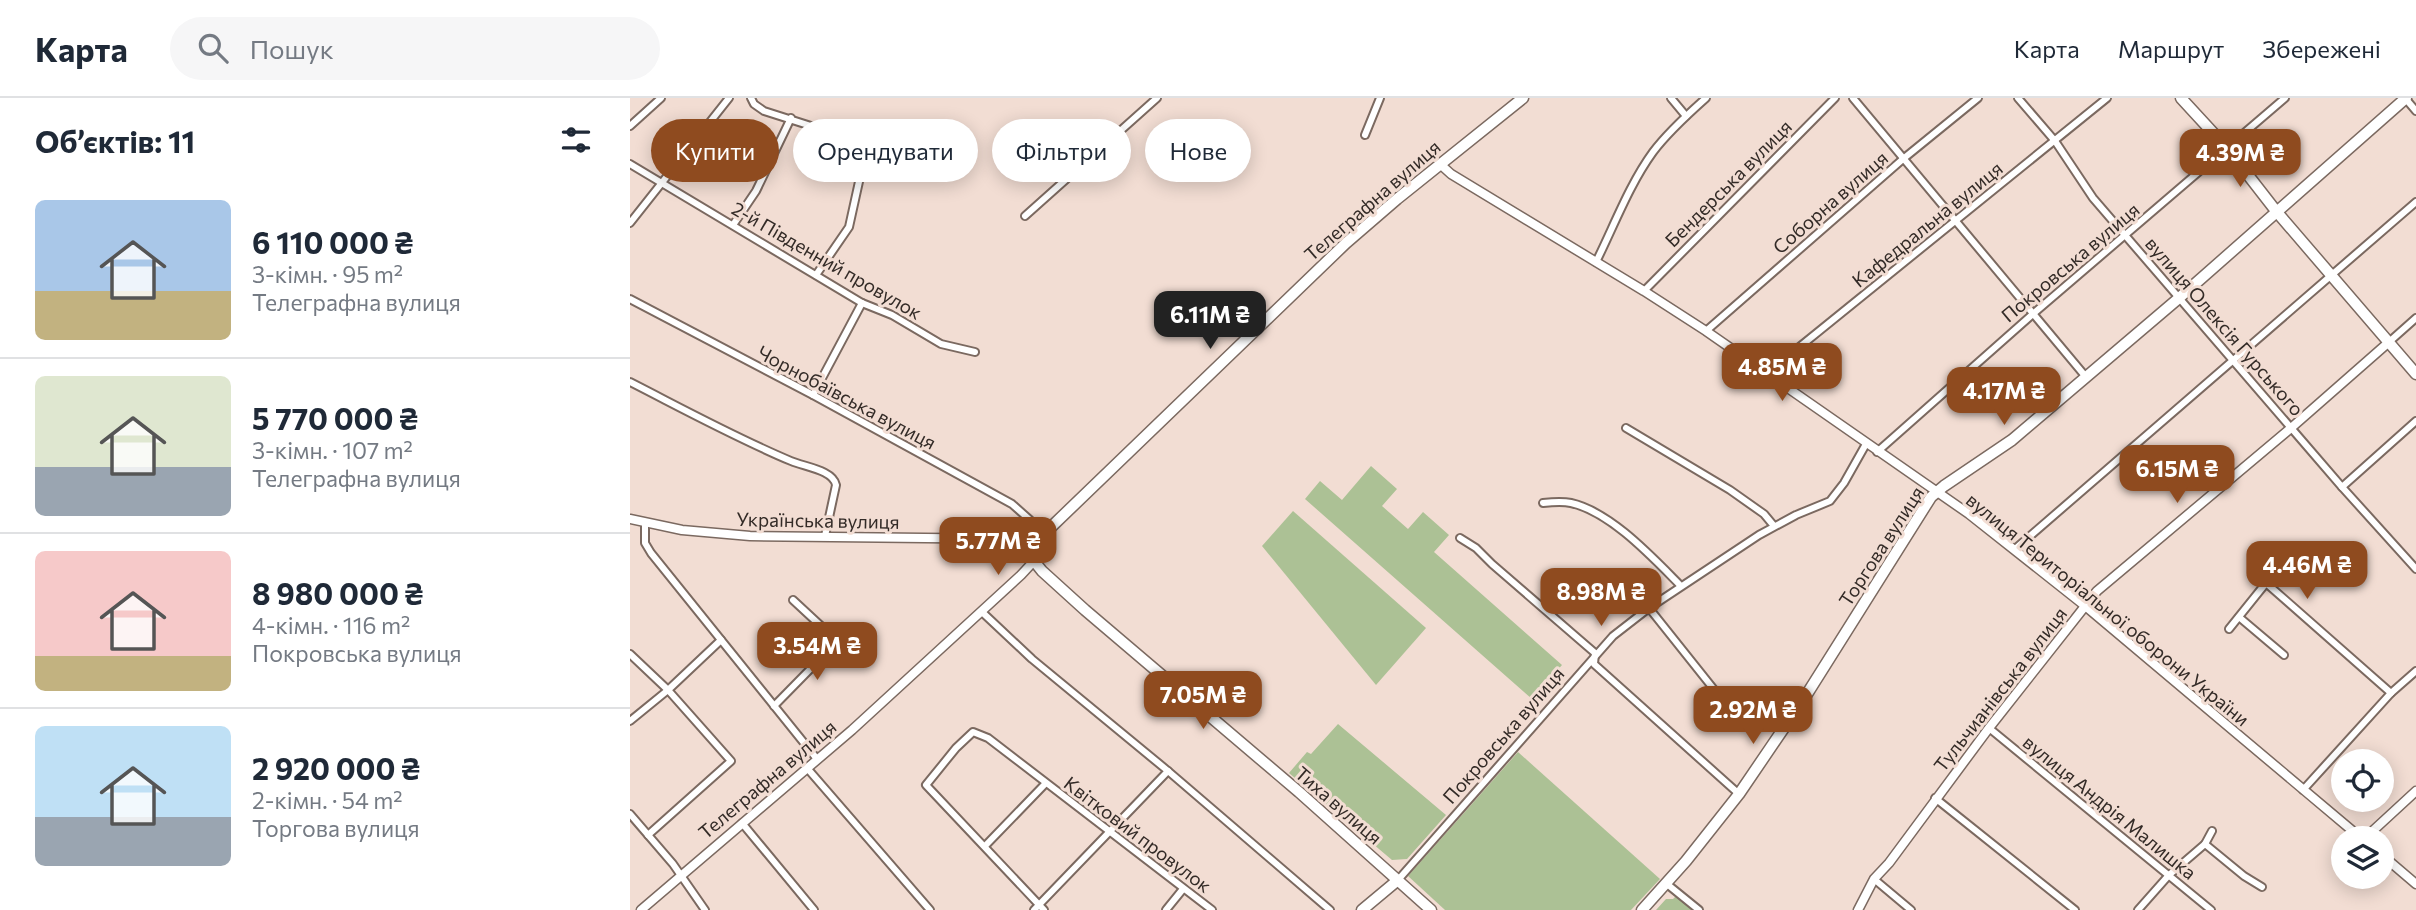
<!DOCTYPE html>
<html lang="uk">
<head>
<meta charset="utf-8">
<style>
  :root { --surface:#fff; --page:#f6f6f7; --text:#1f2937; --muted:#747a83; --line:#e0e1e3; --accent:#8f4b1f }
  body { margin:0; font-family:Commissioner,sans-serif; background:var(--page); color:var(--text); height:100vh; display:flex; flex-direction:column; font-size:26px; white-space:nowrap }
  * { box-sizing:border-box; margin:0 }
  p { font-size:23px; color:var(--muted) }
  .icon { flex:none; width:38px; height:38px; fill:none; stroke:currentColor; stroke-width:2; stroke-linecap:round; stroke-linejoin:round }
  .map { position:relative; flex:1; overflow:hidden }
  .details { display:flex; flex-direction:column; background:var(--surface); width:630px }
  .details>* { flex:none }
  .top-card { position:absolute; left:21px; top:21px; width:665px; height:63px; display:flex; gap:14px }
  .buttons { position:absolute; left:1701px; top:651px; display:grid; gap:14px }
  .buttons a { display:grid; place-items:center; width:63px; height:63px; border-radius:50%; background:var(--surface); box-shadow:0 4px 18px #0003; font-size:35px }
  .price { position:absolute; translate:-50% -60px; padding:0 16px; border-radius:14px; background:var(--accent); color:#fff; font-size:23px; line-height:46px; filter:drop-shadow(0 2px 4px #0008) }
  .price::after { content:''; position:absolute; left:50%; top:42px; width:21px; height:16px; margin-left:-10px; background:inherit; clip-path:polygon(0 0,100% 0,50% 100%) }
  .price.active { background:#222; color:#fff }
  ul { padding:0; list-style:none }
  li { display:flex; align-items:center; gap:21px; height:175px; padding:0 35px }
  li+li { border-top:2px solid var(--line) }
  li span { display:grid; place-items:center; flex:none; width:196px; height:140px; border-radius:10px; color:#555 }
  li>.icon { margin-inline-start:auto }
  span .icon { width:84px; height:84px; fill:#fffc; stroke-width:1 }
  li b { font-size:30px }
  h2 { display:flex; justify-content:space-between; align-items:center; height:84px; padding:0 35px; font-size:30px }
  .pill { padding:0 24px; border-radius:32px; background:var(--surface); box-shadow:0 4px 18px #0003; font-size:24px; line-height:63px }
  .pill.active { background:var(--accent); color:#fff }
  header { display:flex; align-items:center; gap:42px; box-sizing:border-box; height:98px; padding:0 35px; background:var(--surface); border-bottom:2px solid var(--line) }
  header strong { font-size:33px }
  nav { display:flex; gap:38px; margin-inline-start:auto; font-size:24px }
  .search { width:490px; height:63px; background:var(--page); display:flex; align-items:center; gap:18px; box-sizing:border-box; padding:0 24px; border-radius:38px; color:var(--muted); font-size:26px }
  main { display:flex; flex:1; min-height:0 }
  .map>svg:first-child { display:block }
  .green { fill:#acc195 }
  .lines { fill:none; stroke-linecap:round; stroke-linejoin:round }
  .minor-casing { stroke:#7b6960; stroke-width:10 }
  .tertiary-casing { stroke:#7b6960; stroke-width:11 }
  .secondary-casing { stroke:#7b6960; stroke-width:13 }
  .minor { stroke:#fff; stroke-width:6 }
  .tertiary { stroke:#fff; stroke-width:8 }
  .secondary { stroke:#fff; stroke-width:10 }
  .labels { text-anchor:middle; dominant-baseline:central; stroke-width:6; stroke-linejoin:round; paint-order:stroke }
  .street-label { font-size:19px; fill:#332b27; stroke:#f2ddd3 }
</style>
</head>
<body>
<header>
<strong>Карта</strong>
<div class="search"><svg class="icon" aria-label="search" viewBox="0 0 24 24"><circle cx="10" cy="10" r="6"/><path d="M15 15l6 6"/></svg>Пошук</div>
<nav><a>Карта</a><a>Маршрут</a><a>Збережені</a></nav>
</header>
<main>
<section class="details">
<h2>Об’єктів: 11<svg class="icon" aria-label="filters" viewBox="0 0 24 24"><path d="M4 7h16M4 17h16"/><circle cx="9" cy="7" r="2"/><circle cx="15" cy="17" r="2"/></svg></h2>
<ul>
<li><span style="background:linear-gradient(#a9c7e8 65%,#c2b280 0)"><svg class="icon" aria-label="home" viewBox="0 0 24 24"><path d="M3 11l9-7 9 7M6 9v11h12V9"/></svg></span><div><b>6 110 000 ₴</b><p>3-кімн. · 95 m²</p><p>Телеграфна вулиця</p></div></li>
<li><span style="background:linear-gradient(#dfe7d0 65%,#9aa5b1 0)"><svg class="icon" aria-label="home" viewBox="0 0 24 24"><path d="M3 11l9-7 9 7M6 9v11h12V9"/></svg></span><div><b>5 770 000 ₴</b><p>3-кімн. · 107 m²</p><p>Телеграфна вулиця</p></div></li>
<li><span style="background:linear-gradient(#f6c9c9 75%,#c2b280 0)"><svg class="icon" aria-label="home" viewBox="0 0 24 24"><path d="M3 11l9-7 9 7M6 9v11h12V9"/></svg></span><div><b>8 980 000 ₴</b><p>4-кімн. · 116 m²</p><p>Покровська вулиця</p></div></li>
<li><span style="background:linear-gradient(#bfe0f5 65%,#9aa5b1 0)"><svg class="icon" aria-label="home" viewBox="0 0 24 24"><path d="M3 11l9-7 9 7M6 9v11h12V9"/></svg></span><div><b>2 920 000 ₴</b><p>2-кімн. · 54 m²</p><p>Торгова вулиця</p></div></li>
</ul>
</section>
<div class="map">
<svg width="1786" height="812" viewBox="0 0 1786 812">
  <rect width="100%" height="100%" fill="#f2ddd3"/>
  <g class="green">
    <path d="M741 368 767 391 752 408 778 431 793 414 819 437 804 454 932 567 902 601 675 401 690 383 712 402Z"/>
    <path d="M663 413 796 530 746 587 632 448Z"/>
    <path d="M708 626 816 717 777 761 762 762 659 675 677 654 681 656Z"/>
    <path d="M888 654 1030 781 1001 812H815L778 778Z"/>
    <path d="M1046 798 1062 812H1026L1036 801H1043Z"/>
  </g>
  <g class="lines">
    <defs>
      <g id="minor">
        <path d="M121 0 124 6 134 13 228 43 232 70 219 129 186 177"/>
        <path d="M1041 0 1056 18"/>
        <path d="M1223 0 1456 279"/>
        <path d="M1388 0 1425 43 1463 100 1712 389 1786 471"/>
        <path d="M1775 0 1786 13"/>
        <path d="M0 28 31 0"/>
        <path d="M735 37 750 0"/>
        <path d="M0 66 232 205 262 217 311 246 345 254"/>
        <path d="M395 118 527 0"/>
        <path d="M0 125 99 0"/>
        <path d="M103 127 126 93 161 20"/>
        <path d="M966 164C984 128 999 87 1023 54 1038 34 1058 16 1076 0"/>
        <path d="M1014 193 1205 0"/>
        <path d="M0 201 183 297 382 406 400 422 405 437"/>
        <path d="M1076 233 1273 61 1348 0"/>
        <path d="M1759 244 1786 220"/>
        <path d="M1136 276 1477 0"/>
        <path d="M0 284C53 311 106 340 161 363 175 369 203 372 206 387L195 438"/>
        <path d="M183 297 232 205"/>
        <path d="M996 330 1100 392 1134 416 1144 428"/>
        <path d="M1247 354 1404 215 1655 0"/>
        <path d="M1712 389 1786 323"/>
        <path d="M913 405C922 404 932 403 941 405 981 414 1023 460 1051 488"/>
        <path d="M15 426V445L21 455 187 661"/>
        <path d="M830 440 846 450 862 466 958 549 965 555 964 566 1109 696"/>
        <path d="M1385 451 1786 104"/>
        <path d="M1019 510 1086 594"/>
        <path d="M352 514 402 561 538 673 700 812"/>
        <path d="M1609 519 1654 557"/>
        <path d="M1599 531 1636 485 1761 595"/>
        <path d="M0 556 38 592 101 663 18 737"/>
        <path d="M144 608 195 556 205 541 163 502"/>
        <path d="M0 623 38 592 91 542"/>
        <path d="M1359 630 1581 812"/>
        <path d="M177 670 300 812"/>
        <path d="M1673 692 1761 595 1786 573"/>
        <path d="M1305 700 1445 812"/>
        <path d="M0 716 43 766 75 812"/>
        <path d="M112 725 184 812"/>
        <path d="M1575 746 1614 778 1632 789"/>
        <path d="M355 748 415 686"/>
        <path d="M1244 781 1281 812"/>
        <path d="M768 782 983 538 1019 510 1129 437 1166 417 1200 403 1214 385 1236 346"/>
        <path d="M1037 786 1069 812"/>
        <path d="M404 812 538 673"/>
        <path d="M414 812 296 687 326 650 343 634 358 640 582 812"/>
        <path d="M536 812 553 791"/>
        <path d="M1508 812 1539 777 1575 746 1582 733"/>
      </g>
      <g id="tertiary">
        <path d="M810 66 821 76 1014 193 1076 233 1339 416 1454 507 1731 740"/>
        <path d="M0 421 52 432 120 438 390 441 418 432"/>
        <path d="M1735 740 1786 693"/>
        <path d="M1752 757 1786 786"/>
        <path d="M11 812 222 632 391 477 404 463 390 441"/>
        <path d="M1228 812 1244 781 1259 765 1359 630 1467 493 1661 330 1759 244"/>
      </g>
      <g id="secondary">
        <path d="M1551 0 1597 50 1646 113 1786 276"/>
        <path d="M732 812 768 782"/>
        <path d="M801 812 669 694 455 512 412 473 404 463 418 432 716 145 767 101 893 0"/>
        <path d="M1012 812 1056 763 1109 696 1177 596 1301 399 1314 388 1382 342 1549 200 1776 0"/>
      </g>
    </defs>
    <use href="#minor" class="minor-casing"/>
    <use href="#tertiary" class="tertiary-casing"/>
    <use href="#secondary" class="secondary-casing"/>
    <use href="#minor" class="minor"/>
    <use href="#tertiary" class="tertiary"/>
    <use href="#secondary" class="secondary"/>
  </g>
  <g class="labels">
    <g class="street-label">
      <text transform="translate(1098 85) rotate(-45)">Бендерська вулиця</text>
      <text transform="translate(742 102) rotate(-41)">Телеграфна вулиця</text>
      <text transform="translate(1200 104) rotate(-41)">Соборна вулиця</text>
      <text transform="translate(1297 126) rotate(-39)">Кафедральна вулиця</text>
      <text transform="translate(197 162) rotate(30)">2-й Південний провулок</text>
      <text transform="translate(1440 164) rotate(-40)">Покровська вулиця</text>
      <text transform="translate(1595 228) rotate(49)">вулиця Олексія Гурського</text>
      <text transform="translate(217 299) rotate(28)">Чорнобаївська вулиця</text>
      <text transform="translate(188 422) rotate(1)">Українська вулиця</text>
      <text transform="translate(1251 448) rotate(-57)">Торгова вулиця</text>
      <text transform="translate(1478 511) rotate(39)">вулиця Територіальної оборони України</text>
      <text transform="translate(1370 591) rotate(-52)">Тульчианівська вулиця</text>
      <text transform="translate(873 637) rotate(-49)">Покровська вулиця</text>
      <text transform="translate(137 681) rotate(-40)">Телеграфна вулиця</text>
      <text transform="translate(709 707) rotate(41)">Тиха вулиця</text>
      <text transform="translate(1480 709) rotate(39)">вулиця Андрія Малишка</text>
      <text transform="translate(508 736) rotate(37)">Квітковий провулок</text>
    </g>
  </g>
</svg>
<div class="buttons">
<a><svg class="icon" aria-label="locate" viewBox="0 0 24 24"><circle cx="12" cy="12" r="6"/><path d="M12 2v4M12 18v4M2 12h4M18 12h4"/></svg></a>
<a><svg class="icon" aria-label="layers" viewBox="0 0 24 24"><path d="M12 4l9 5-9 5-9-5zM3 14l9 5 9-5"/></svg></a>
</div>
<b class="price" style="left:1610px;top:91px">4.39M ₴</b>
<b class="price active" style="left:580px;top:253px">6.11M ₴</b>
<b class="price" style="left:1152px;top:305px">4.85M ₴</b>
<b class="price" style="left:1374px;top:329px">4.17M ₴</b>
<b class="price" style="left:1547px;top:407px">6.15M ₴</b>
<b class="price" style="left:368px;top:479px">5.77M ₴</b>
<b class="price" style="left:1677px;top:503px">4.46M ₴</b>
<b class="price" style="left:971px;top:530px">8.98M ₴</b>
<b class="price" style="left:187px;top:584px">3.54M ₴</b>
<b class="price" style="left:573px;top:633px">7.05M ₴</b>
<b class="price" style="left:1123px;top:648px">2.92M ₴</b>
<div class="top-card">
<a class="pill active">Купити</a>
<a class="pill">Орендувати</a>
<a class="pill">Фільтри</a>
<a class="pill">Нове</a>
</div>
</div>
</main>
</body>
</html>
